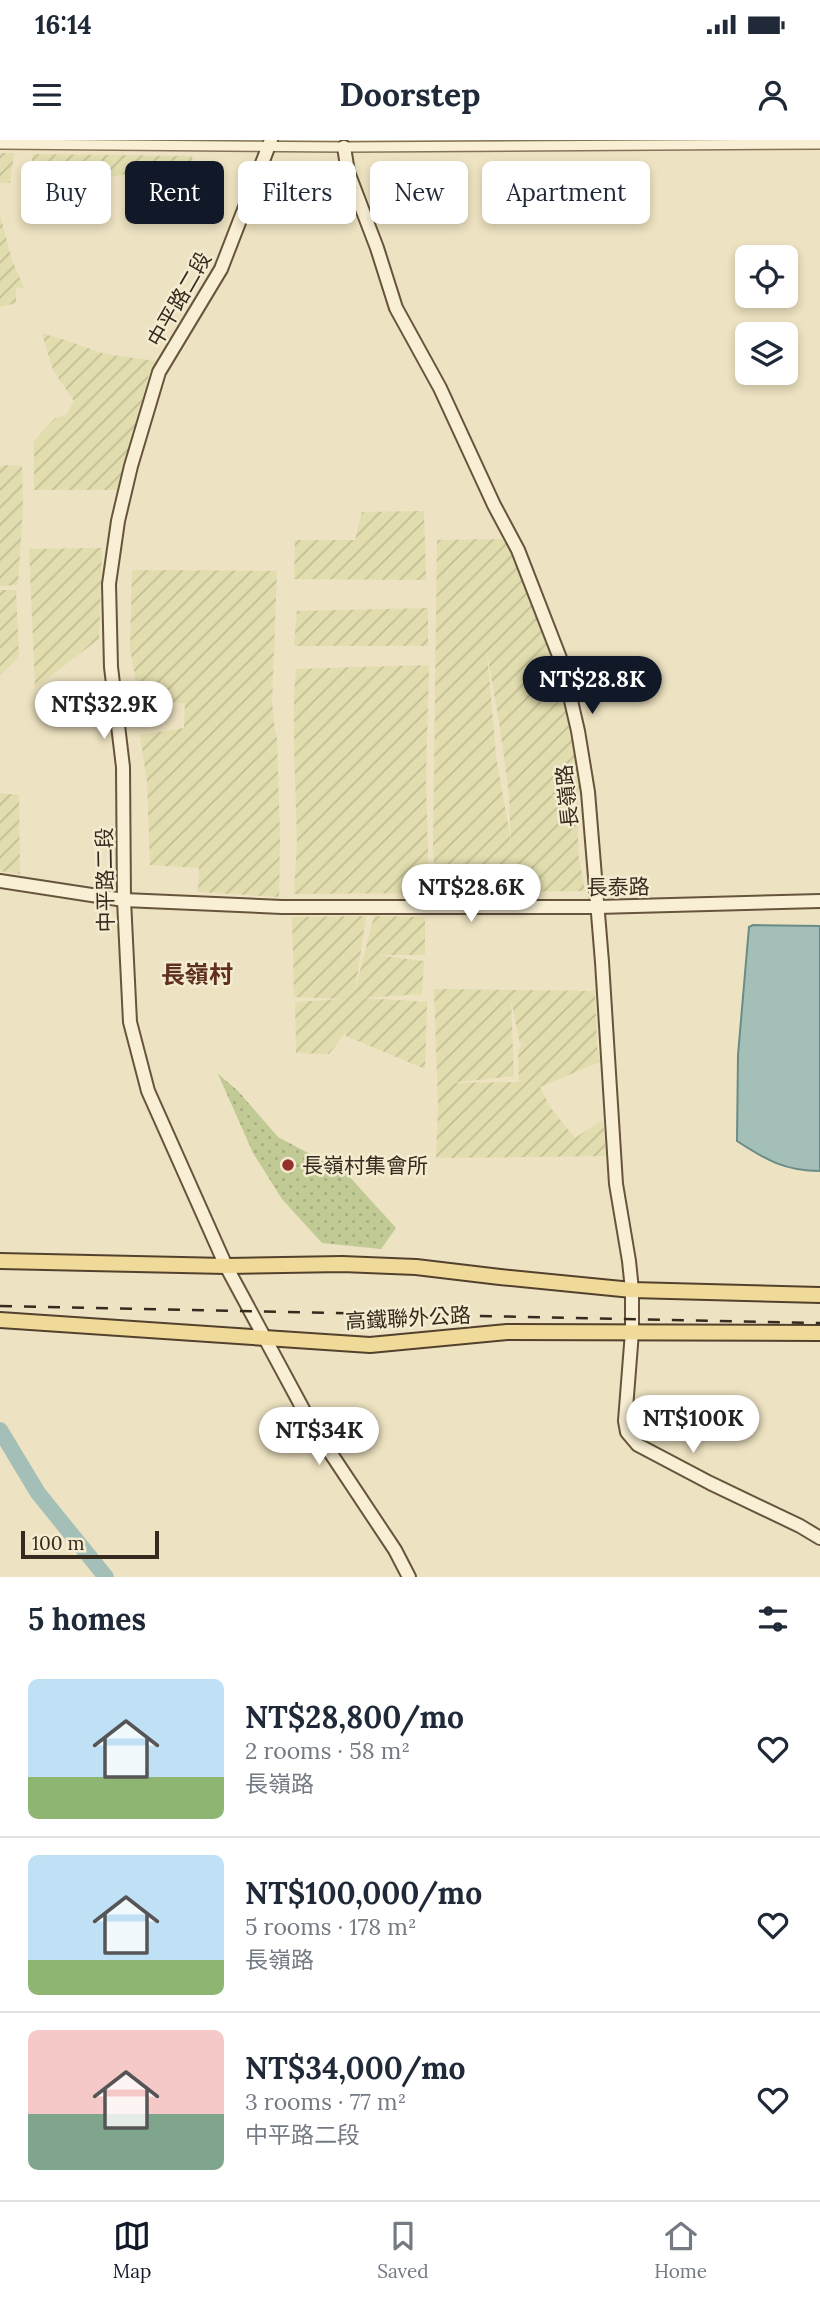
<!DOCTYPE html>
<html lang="en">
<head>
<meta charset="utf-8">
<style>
  :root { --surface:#fff; --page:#f2f2f3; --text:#1f2937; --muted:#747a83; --line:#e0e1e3; --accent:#111827 }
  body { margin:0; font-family:Lora,"Noto Sans TC",serif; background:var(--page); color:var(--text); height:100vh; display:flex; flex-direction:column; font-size:26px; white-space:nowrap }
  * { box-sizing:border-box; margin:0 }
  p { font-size:23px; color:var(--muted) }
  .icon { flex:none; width:38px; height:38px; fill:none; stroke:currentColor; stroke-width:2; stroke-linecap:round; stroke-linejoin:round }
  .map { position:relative; height:1437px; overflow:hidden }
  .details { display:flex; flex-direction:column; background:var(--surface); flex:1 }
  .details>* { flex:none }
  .guide { position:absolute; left:21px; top:21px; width:779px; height:63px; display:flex; gap:14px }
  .buttons { position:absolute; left:735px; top:105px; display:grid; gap:14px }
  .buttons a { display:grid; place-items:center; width:63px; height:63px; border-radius:10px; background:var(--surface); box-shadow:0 4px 10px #0003; font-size:35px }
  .scale { position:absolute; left:21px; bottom:18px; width:138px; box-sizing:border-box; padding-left:7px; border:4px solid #352a1d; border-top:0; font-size:19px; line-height:24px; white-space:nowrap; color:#352a1d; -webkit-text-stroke:5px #f4ecd0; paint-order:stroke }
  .price { position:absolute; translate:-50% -60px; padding:0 16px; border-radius:24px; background:#fff; color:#222; font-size:23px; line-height:46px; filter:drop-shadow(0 2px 4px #0008) }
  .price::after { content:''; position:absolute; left:50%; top:42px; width:21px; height:16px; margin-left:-10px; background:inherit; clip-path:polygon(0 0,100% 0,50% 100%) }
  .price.on { background:var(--accent); color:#fff }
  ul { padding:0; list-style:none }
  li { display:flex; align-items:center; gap:21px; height:175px; padding:0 28px }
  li+li { border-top:2px solid var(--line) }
  li span { display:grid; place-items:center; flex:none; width:196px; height:140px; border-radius:10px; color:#555 }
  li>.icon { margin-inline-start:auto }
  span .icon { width:84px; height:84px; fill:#fffc; stroke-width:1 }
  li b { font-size:30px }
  h2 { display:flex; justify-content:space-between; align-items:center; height:84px; padding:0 28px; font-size:30px }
  .tag { padding:0 24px; border-radius:10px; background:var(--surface); box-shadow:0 4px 10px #0003; font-size:24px; line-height:63px }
  .tag.on { background:var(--accent); color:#fff }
  .status { display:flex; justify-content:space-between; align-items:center; height:49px; padding:0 35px; background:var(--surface); direction:ltr }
  .status svg { height:19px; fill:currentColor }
  header { display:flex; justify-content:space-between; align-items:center; height:91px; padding:0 28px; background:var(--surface); font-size:32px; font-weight:800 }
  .tab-bar { display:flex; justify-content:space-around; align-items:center; height:98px; border-top:2px solid var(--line); background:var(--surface); font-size:19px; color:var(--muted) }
  .tab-bar a { display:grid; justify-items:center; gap:4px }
  .tab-bar .on { color:var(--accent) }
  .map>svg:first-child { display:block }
  .farmland { fill:url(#farmland-furrows); fill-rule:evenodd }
  .park { fill:url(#park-dots) }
  .water { fill:#a3bfb8; stroke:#6b8c86; stroke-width:2 }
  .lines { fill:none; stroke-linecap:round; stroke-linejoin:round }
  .river { stroke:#a3bfb8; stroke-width:16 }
  .street-casing { stroke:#857359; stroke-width:12 }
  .secondary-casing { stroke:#67543c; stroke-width:16 }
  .primary-casing { stroke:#53412d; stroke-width:18 }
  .street { stroke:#f8efd4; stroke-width:9 }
  .secondary { stroke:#f8efd4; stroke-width:12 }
  .primary { stroke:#f0da99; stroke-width:14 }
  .rail { stroke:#352a1d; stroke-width:2.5; stroke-dasharray:12 12; stroke-linecap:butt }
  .poi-dot { fill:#93302a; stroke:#f4ecd0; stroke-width:2.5 }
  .labels { text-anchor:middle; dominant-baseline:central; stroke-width:5; stroke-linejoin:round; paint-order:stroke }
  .street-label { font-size:21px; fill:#352a1d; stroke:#f4ecd0 }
  .poi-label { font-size:21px; fill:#352a1d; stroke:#f4ecd0; text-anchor:start }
  .quarter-label { font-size:24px; font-weight:bold; fill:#61301d; stroke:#f4ecd0 }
</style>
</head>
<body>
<div class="status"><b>16:14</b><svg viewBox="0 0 49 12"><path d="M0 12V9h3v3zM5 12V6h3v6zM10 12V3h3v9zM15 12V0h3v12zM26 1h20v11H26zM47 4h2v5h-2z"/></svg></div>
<header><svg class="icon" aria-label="menu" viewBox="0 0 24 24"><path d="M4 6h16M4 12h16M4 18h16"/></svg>Doorstep<svg class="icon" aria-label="person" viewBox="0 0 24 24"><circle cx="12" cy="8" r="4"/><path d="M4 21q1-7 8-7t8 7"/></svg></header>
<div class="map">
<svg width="820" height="1437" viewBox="0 0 820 1437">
  <defs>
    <pattern id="farmland-furrows" width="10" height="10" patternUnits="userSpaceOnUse" patternTransform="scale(1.75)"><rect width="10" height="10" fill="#e2ddae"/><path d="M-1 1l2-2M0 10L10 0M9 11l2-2" fill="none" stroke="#c2be95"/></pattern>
    <pattern id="park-dots" width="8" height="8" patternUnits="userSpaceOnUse" patternTransform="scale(1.75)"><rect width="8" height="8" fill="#c1ca95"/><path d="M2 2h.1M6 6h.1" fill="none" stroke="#a6ae80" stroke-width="1.8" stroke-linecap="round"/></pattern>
  </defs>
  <rect width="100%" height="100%" fill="#ede2c1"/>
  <g class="farmland">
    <path d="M0 13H14L10 43H0Z"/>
    <path d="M33 14 192 16 194 34 165 27 27 52Z"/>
    <path d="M0 75 12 120 24 148H16V163L0 167Z"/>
    <path d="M42 194 56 197 105 214 156 221 149 233 119 350H34V301L55 278 66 275 74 261 53 230Z"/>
    <path d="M4 325 22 326 23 365 18 445 0 446V326Z"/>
    <path d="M424 371 426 440 294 439 295 400H355L362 372Z"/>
    <path d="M507 399 562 542 568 584 583 654 545 655 578 657V713L585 751 436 752 433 709 437 400ZM487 513 499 581 509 655 511 702 496 616Z"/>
    <path d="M102 408 99 499 35 548 29 409Z"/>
    <path d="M132 430 277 431 272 562 275 591 277 598 280 700 279 757 198 752 199 728 150 725 147 642 140 595 184 588 185 563 136 561 135 536 130 509Z"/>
    <path d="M0 450H16L19 517 0 536Z"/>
    <path d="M428 468V506H294L297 471Z"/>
    <path d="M429 525 426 638 429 753 294 754 297 701 294 606V553L296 529Z"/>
    <path d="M0 653 19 655 20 734 0 731Z"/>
    <path d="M366 776 355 851 374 776 425 777V815H376L424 821 422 854 362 858 427 862 425 929 346 896V892L329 914 296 913 295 862 343 859 294 857 292 777Z"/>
    <path d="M434 849 595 851 597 907 600 922 540 947 550 967 575 998 603 980 606 1016 436 1018 438 966ZM511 860 520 903H522L518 912 519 942 449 943 514 936Z"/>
  </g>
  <path class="park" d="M218 934 238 951 278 997 346 1033 396 1088 381 1109 322 1103 282 1059 253 1013Z"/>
  <path class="water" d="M753 785 820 786V1031C785 1031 766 1020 737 1001L738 915 749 787Z"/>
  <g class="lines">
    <path class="river" d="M0 1290 38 1353 106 1437"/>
    <defs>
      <path id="street" d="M0 4 344 7 820 4"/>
      <g id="secondary">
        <path d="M271 0 221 129 159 232 131 326 118 381 109 444 111 527 123 627 124 760 130 882 148 951 226 1126 310 1282 395 1410 409 1437"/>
        <path d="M344 7 348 32 377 108 396 168 440 248 494 365 518 410 563 526 578 591 588 652 602 822 616 1044 629 1121 632 1150V1192L625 1281 627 1292 638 1305 710 1343 800 1386 820 1398"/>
        <path d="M0 741 124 760 282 767H597L820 761"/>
      </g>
      <g id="primary">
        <path d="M0 1121 226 1126 342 1124 416 1127 500 1137 632 1150 820 1155"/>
        <path d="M0 1180 370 1205 507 1192 820 1193"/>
      </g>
    </defs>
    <use href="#street" class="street-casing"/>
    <use href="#secondary" class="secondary-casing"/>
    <use href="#primary" class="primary-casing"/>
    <use href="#street" class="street"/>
    <use href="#secondary" class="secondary"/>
    <use href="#primary" class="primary"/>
    <path class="rail" d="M0 1166 820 1183"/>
  </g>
  <circle class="poi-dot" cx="288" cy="1025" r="7"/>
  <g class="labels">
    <g class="street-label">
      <text transform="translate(179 159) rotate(-60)">中平路二段</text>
      <text transform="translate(567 656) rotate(-96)">長嶺路</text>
      <text transform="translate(105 740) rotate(-91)">中平路二段</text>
      <text transform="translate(618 747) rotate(-1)">長泰路</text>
      <text transform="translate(408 1178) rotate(-3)">高鐵聯外公路</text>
    </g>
    <g class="poi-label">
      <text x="302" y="1025">長嶺村集會所</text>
    </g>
    <g class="quarter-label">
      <text x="197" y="834">長嶺村</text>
    </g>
  </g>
</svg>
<div class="buttons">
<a><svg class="icon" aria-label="locate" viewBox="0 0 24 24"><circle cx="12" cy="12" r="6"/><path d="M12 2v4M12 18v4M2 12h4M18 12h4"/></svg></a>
<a><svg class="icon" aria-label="layers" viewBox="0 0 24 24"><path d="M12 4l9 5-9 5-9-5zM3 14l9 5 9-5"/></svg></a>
</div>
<div class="scale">100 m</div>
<b class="price on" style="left:592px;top:576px">NT$28.8K</b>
<b class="price" style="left:104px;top:601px">NT$32.9K</b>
<b class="price" style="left:471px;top:784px">NT$28.6K</b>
<b class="price" style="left:693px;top:1315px">NT$100K</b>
<b class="price" style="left:319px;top:1327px">NT$34K</b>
<div class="guide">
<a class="tag">Buy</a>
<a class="tag on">Rent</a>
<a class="tag">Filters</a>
<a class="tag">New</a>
<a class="tag">Apartment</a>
</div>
</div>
<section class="details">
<h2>5 homes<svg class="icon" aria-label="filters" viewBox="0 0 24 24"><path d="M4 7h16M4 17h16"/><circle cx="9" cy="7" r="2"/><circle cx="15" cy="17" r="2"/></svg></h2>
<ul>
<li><span style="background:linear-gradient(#bfe0f5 70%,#8fb573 0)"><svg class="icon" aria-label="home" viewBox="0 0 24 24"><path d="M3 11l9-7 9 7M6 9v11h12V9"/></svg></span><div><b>NT$28,800/mo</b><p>2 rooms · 58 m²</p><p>長嶺路</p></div><svg class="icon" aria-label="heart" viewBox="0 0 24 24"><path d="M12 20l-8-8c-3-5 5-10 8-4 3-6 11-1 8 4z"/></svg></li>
<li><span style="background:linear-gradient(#bfe0f5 75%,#8fb573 0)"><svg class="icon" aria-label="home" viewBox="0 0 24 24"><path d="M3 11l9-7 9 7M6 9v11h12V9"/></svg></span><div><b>NT$100,000/mo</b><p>5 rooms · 178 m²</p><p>長嶺路</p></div><svg class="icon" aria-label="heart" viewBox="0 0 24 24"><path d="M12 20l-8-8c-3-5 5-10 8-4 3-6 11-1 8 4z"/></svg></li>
<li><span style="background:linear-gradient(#f6c9c9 60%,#7fa58c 0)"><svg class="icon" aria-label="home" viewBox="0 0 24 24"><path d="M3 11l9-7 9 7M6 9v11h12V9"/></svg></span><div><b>NT$34,000/mo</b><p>3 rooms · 77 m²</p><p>中平路二段</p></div><svg class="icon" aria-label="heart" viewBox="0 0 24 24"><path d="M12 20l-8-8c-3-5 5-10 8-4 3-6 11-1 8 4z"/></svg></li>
</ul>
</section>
<nav class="tab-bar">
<a class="on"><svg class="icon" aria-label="map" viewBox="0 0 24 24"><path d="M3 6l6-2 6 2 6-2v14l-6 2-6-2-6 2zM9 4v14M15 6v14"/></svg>Map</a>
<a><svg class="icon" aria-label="saved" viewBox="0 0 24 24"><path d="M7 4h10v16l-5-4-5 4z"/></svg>Saved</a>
<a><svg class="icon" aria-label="home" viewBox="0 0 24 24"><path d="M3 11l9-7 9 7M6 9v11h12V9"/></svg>Home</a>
</nav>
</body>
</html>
